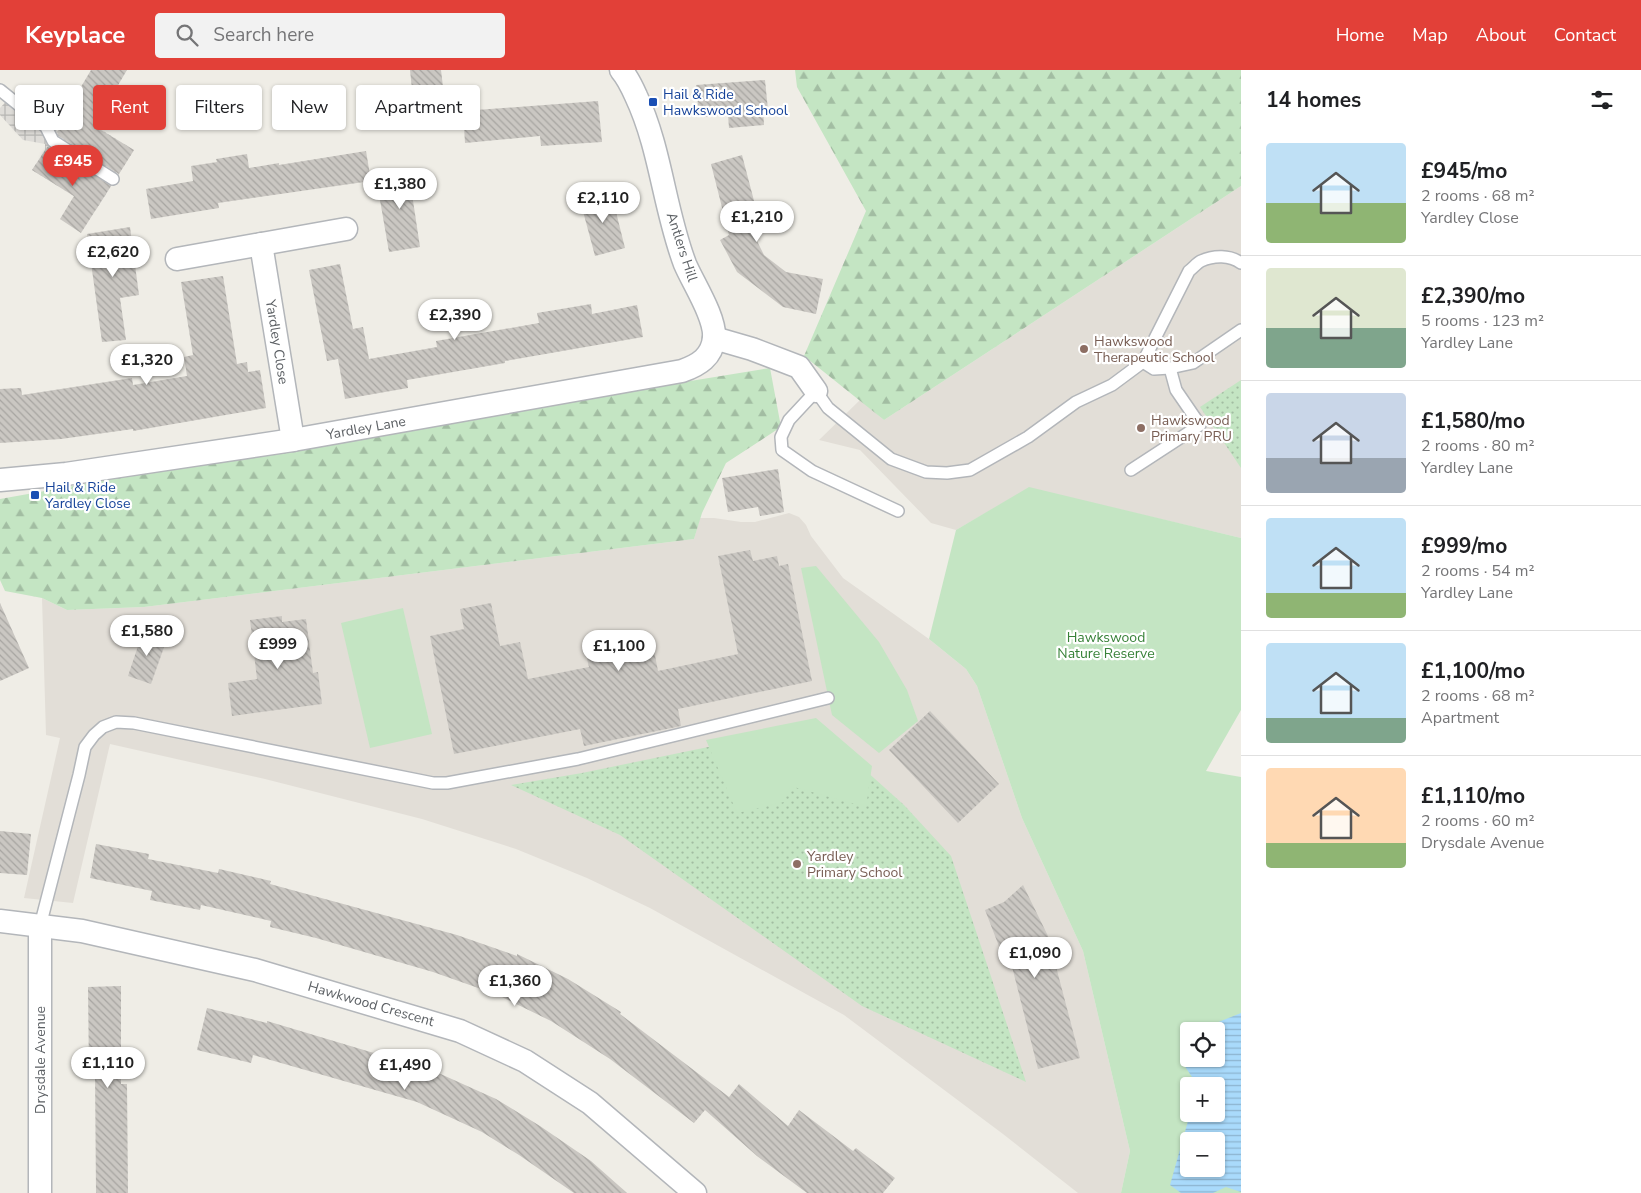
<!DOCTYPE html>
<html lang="en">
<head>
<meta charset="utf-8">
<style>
  :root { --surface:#fff; --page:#f2f2f2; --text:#202124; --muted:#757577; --line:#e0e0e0; --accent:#e24038 }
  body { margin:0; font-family:"Nunito Sans",sans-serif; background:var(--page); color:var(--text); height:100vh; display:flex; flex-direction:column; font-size:19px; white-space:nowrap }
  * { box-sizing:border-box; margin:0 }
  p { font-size:16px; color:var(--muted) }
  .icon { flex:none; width:28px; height:28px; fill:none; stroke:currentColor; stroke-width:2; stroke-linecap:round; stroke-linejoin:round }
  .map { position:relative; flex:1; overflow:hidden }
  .drawer { display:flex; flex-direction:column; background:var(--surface); width:400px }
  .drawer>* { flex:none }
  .guide { position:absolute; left:15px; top:15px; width:475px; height:45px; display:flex; gap:10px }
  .controls { position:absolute; left:1180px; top:952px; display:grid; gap:10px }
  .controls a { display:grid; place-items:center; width:45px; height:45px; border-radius:5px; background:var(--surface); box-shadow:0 1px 4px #0004; font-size:25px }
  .price { position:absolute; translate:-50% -42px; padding:0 11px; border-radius:18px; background:#fff; color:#222; font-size:16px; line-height:32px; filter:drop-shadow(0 1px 2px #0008) }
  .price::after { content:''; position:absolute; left:50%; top:30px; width:15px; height:11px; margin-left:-8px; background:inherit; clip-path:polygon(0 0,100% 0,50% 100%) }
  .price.on { background:var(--accent); color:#fff }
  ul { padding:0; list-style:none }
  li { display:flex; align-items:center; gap:15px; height:125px; padding:0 25px }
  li+li { border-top:1px solid var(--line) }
  li span { display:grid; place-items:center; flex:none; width:140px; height:100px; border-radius:5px; color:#555 }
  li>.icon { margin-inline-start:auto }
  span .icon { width:60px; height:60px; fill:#fffc; stroke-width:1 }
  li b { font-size:21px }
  h2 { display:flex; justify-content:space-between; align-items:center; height:60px; padding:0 25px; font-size:21px }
  .chip { padding:0 18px; border-radius:5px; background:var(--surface); box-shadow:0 1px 4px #0004; font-size:18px; line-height:45px }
  .chip.on { background:var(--accent); color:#fff }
  header { display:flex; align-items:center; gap:30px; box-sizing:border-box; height:70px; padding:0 25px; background:var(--accent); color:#fff }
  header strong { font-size:24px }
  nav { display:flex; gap:28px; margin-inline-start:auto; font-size:18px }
  .search { width:350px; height:45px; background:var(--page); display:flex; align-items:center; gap:12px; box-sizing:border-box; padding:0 18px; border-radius:5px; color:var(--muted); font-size:19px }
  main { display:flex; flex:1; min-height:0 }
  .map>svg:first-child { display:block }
  .industrial { fill:url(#industrial-grid) }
  .education { fill:#e2ded7 }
  .grass { fill:url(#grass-dots) }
  .forest { fill:url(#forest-firs) }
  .park { fill:#c4e5c3; fill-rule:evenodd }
  .water { fill:url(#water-rules); fill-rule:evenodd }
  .building { fill:url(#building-back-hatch) }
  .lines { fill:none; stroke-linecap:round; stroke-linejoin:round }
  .lane-casing { stroke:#b3b6ba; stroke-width:14 }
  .street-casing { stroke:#b3b6ba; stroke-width:25 }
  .lane { stroke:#fff; stroke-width:11 }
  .street { stroke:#fff; stroke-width:22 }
  .transit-dot { fill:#1a4fb4; stroke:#fff; stroke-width:2 }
  .education-dot { fill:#8d6e63; stroke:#fff; stroke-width:2 }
  .labels { text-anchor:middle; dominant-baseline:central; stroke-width:4.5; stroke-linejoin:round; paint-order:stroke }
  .transit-label { font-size:14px; fill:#164399; stroke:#fff; text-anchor:start }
  .street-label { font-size:14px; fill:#5d6165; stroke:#fff }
  .education-label { font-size:14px; fill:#785e54; stroke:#fff; text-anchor:start }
  .park-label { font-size:14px; fill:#388239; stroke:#fff }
</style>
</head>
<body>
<header>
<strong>Keyplace</strong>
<div class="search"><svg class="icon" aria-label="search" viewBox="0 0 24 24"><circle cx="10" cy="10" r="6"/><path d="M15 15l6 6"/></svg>Search here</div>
<nav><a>Home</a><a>Map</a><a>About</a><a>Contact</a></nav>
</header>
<main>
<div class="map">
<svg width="1241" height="1123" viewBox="0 0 1241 1123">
  <defs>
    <pattern id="industrial-grid" width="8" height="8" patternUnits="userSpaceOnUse" patternTransform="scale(1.25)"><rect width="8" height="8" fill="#dedcd8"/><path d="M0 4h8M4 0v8" fill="none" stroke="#b7b6b3"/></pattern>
    <pattern id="grass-dots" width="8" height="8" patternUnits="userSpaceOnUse" patternTransform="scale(1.25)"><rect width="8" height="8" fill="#c4e5c3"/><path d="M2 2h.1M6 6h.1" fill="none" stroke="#a2bda2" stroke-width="1.8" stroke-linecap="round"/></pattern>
    <pattern id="forest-firs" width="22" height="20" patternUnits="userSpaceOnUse" patternTransform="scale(1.25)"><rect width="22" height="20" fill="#c4e5c3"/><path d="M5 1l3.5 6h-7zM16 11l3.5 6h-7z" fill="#a2bda2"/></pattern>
    <pattern id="water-rules" width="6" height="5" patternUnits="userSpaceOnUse" patternTransform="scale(1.25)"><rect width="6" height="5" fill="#a9dafb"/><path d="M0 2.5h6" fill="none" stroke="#8db4cf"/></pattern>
    <pattern id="building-back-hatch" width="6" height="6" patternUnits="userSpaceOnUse" patternTransform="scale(1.25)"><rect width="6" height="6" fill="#cac7c2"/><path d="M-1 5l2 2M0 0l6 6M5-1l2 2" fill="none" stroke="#a7a5a1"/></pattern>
  </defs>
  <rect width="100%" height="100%" fill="#efede6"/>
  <path class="industrial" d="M13 24 58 61 71 41 134 80 96 140 32 100 45 80V74L23 70 0 45V38Z"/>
  <g class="education">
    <path d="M1241 116V468L1029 418 956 460 931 453 860 380 819 370 860 330 884 350Z"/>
    <path d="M789 443 799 447 806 455 811 466 843 508 929 569 966 599 977 616 1022 748 1083 881 1130 1081 1121 1123H1078L1003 1064 844 945 650 838 587 808 516 779 422 749 265 709 110 674 73 833 24 828 60 668 46 665 42 528 67 540 144 537 694 469 700 448H714L741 452H755Z"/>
  </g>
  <g class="grass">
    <path d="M1241 310V398L1200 337Z"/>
    <path d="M815 655 904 735 951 786 1026 1012 862 936 620 765 511 715 582 703Z"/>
  </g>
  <g class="forest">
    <path d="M795 0H1241V116L884 350 804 286 866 141 797 17Z"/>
    <path d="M770 298 781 357 726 393 702 443 694 469 144 537 67 540 42 528 5 521 0 510V429L336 369Z"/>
  </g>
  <g class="park">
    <path d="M1029 417 1241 468V640L1206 701 1241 707V1123H1121L1130 1081 1083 881 1022 748 977 616 966 599 929 569 956 460ZM1189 961H1216V989H1189ZM1189 1016H1216V1044H1189ZM1189 1071H1216V1099H1189Z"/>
    <path d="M816 496 879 572 907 620 918 651 879 683 832 645 801 498Z"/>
    <path d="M403 538 432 664 370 678 341 553Z"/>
    <path d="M816 648 872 696 866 737 790 716 784 732 737 743 706 670Z"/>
  </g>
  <path class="water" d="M1241 943V1122L1226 1117 1213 1123H1181L1170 1115 1188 1051 1199 1044H1216V1016H1198L1184 995 1189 967V989H1216V961H1196ZM1189 1071H1216V1099H1189Z"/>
  <g class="building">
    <path d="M91 0H127L94 56 134 80 119 104 59 66 57 62 75 34 72 32Z"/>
    <path d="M410 0H441L444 25 413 29Z"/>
    <path d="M765 10 768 40H763L764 55 729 58 728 45 699 47 696 15Z"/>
    <path d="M598 31 602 72 541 76 540 66 465 73 463 41Z"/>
    <path d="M48 76 111 116 81 163 60 149 74 126 32 100Z"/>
    <path d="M366 81 371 111 218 133 219 138 151 149 146 119 193 111 191 96 217 92 216 89 247 84 249 98 279 93V95Z"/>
    <path d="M742 85 758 146 746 149 764 185 786 202 823 209 816 244 783 237 737 202 720 170 729 165 711 94Z"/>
    <path d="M417 101 421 122 412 124 420 177 389 182 376 107Z"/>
    <path d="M611 122 625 178 595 186 580 130Z"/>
    <path d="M130 157 139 225 120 228 126 270 102 272 87 164Z"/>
    <path d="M340 194 353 259 363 257 369 289 437 277 436 271 539 253 537 243 591 234 592 244 637 235 643 267 505 291V293L407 310 408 318 345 329 338 289 327 291 309 200Z"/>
    <path d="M223 206 237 294 247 292 248 302 260 300 266 338 133 361V359L61 369 0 373V319L21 318 22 325 132 308 133 315 187 306 184 287 193 285 181 212Z"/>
    <path d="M778 399 784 442 760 446 758 437 728 442 722 408Z"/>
    <path d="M750 480 753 491 777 486 779 496 788 494 812 611 678 639 681 656 584 676 580 659 454 684 430 566 464 559 460 539 491 533 500 576 520 572 528 609 589 597 587 589 653 575 658 601 738 584 718 486Z"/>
    <path d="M0 533 29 598 0 611Z"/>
    <path d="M282 546V552L306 549 313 603 318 602 322 634 232 646 228 613 257 609 250 550Z"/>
    <path d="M143 561 167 569 151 614 128 606Z"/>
    <path d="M930 641 999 714 958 753 889 680Z"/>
    <path d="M0 761 31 764 27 805 0 803Z"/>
    <path d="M96 774 149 784 148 789 218 803 219 799 271 811 270 814 457 865 517 886V884L568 909 621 942 620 944 729 1027 739 1014 788 1056 799 1040 853 1081 856 1078 895 1108 883 1123H807L757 1086 705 1040 694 1053 610 989 551 951 498 925 433 902 316 868 270 857 271 851 201 835 200 840 150 830 152 821 90 808Z"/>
    <path d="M1023 815 1048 866 1080 988 1038 999 1007 877 1000 879 985 840 1004 832Z"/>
    <path d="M121 916V1014H127L128 1123H96L95 1003H89L88 917Z"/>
    <path d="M207 938 267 953V951L434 1001 496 1029 540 1056 591 1091 627 1123H574L519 1085 482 1062 417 1032 253 985 251 993 197 980Z"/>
  </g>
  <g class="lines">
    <defs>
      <g id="lane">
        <path d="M0 20 46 57 53 71 113 109"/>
        <path d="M1143 292 1154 299 1170 298 1193 293 1241 260"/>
        <path d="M1131 400 1200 355 1176 320 1170 298"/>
        <path d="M898 441 812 401 782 380 781 367 789 350 816 321 828 338 891 389 926 402 947 403 970 400 1028 367 1076 332 1112 315 1143 292 1189 201C1193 198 1197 193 1201 191 1214 185 1230 185 1241 193"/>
        <path d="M40 856 79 705 85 677 94 665 103 657 116 652 134 653 433 713H447L578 689 828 628"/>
      </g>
      <g id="street">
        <path d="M261 174 293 370"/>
        <path d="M177 189 346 159"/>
        <path d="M714 268 752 279 799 297 816 321"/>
        <path d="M0 410 66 404 293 370 682 301C699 295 712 287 714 268 716 248 693 213 685 194 664 139 661 79 636 26 632 17 628 8 621 0"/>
        <path d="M0 851 82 861 255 900 460 961 525 991 590 1033 695 1123"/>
        <path d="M40 856V1123"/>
      </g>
    </defs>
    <use href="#lane" class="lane-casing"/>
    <use href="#street" class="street-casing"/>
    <use href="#lane" class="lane"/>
    <use href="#street" class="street"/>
  </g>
  <g class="transit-dot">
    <rect x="648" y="27" width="10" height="10" rx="2.5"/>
    <rect x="30" y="420" width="10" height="10" rx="2.5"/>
  </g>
  <g class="education-dot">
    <circle cx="1084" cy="279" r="5"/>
    <circle cx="1141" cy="358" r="5"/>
    <circle cx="797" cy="794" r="5"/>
  </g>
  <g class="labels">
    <g class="transit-label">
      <text x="663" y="24">Hail &amp; Ride<tspan x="663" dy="16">Hawkswood School</tspan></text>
      <text x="45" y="417">Hail &amp; Ride<tspan x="45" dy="16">Yardley Close</tspan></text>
    </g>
    <g class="street-label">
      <text transform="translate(682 177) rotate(72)">Antlers Hill</text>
      <text transform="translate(277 272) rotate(81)">Yardley Close</text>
      <text transform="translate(366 358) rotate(-10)">Yardley Lane</text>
      <text transform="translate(371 934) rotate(16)">Hawkwood Crescent</text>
      <text transform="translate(40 990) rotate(-90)">Drysdale Avenue</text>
    </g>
    <g class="education-label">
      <text x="1094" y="271">Hawkswood<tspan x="1094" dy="16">Therapeutic School</tspan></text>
      <text x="1151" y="350">Hawkswood<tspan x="1151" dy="16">Primary PRU</tspan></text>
      <text x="807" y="786">Yardley<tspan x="807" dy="16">Primary School</tspan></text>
    </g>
    <g class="park-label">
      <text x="1106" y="567">Hawkswood<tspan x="1106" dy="16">Nature Reserve</tspan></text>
    </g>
  </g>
</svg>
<div class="controls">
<a><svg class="icon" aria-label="locate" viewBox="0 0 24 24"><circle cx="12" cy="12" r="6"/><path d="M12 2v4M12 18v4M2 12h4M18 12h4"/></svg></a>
<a>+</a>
<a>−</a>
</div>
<b class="price on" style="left:73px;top:117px">£945</b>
<b class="price" style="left:400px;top:140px">£1,380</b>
<b class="price" style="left:603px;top:154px">£2,110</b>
<b class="price" style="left:757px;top:173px">£1,210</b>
<b class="price" style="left:113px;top:208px">£2,620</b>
<b class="price" style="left:455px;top:271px">£2,390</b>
<b class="price" style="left:147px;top:316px">£1,320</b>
<b class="price" style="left:147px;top:587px">£1,580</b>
<b class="price" style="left:278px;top:600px">£999</b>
<b class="price" style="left:619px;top:602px">£1,100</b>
<b class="price" style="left:1035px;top:909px">£1,090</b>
<b class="price" style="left:515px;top:937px">£1,360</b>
<b class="price" style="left:108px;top:1019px">£1,110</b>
<b class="price" style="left:405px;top:1021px">£1,490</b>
<div class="guide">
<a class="chip">Buy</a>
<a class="chip on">Rent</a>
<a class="chip">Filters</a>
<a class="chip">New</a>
<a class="chip">Apartment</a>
</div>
</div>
<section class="drawer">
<h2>14 homes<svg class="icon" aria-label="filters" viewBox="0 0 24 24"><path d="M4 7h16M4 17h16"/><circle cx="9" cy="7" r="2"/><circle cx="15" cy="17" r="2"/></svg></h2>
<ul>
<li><span style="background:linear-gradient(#bfe0f5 60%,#8fb573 0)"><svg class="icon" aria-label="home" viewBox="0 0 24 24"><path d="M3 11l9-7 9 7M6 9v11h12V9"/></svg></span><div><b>£945/mo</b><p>2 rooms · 68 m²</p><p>Yardley Close</p></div></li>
<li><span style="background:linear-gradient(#dfe7d0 60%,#7fa58c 0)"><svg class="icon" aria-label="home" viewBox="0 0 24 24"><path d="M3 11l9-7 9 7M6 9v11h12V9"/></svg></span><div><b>£2,390/mo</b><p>5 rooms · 123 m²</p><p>Yardley Lane</p></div></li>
<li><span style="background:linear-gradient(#c9d6e8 65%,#9aa5b1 0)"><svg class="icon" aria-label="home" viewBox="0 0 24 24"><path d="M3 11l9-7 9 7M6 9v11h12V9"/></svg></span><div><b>£1,580/mo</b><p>2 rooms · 80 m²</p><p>Yardley Lane</p></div></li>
<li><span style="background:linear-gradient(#bfe0f5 75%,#8fb573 0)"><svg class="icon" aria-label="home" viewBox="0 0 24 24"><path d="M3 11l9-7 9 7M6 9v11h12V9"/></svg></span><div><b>£999/mo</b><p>2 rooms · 54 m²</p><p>Yardley Lane</p></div></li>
<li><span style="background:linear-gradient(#bfe0f5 75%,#7fa58c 0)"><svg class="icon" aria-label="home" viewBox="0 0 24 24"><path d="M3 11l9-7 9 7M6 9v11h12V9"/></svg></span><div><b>£1,100/mo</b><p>2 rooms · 68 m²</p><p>Apartment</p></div></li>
<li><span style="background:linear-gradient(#ffd9b3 75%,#8fb573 0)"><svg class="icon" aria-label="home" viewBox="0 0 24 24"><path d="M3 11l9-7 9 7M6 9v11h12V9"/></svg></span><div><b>£1,110/mo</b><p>2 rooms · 60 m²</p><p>Drysdale Avenue</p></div></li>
</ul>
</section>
</main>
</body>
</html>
